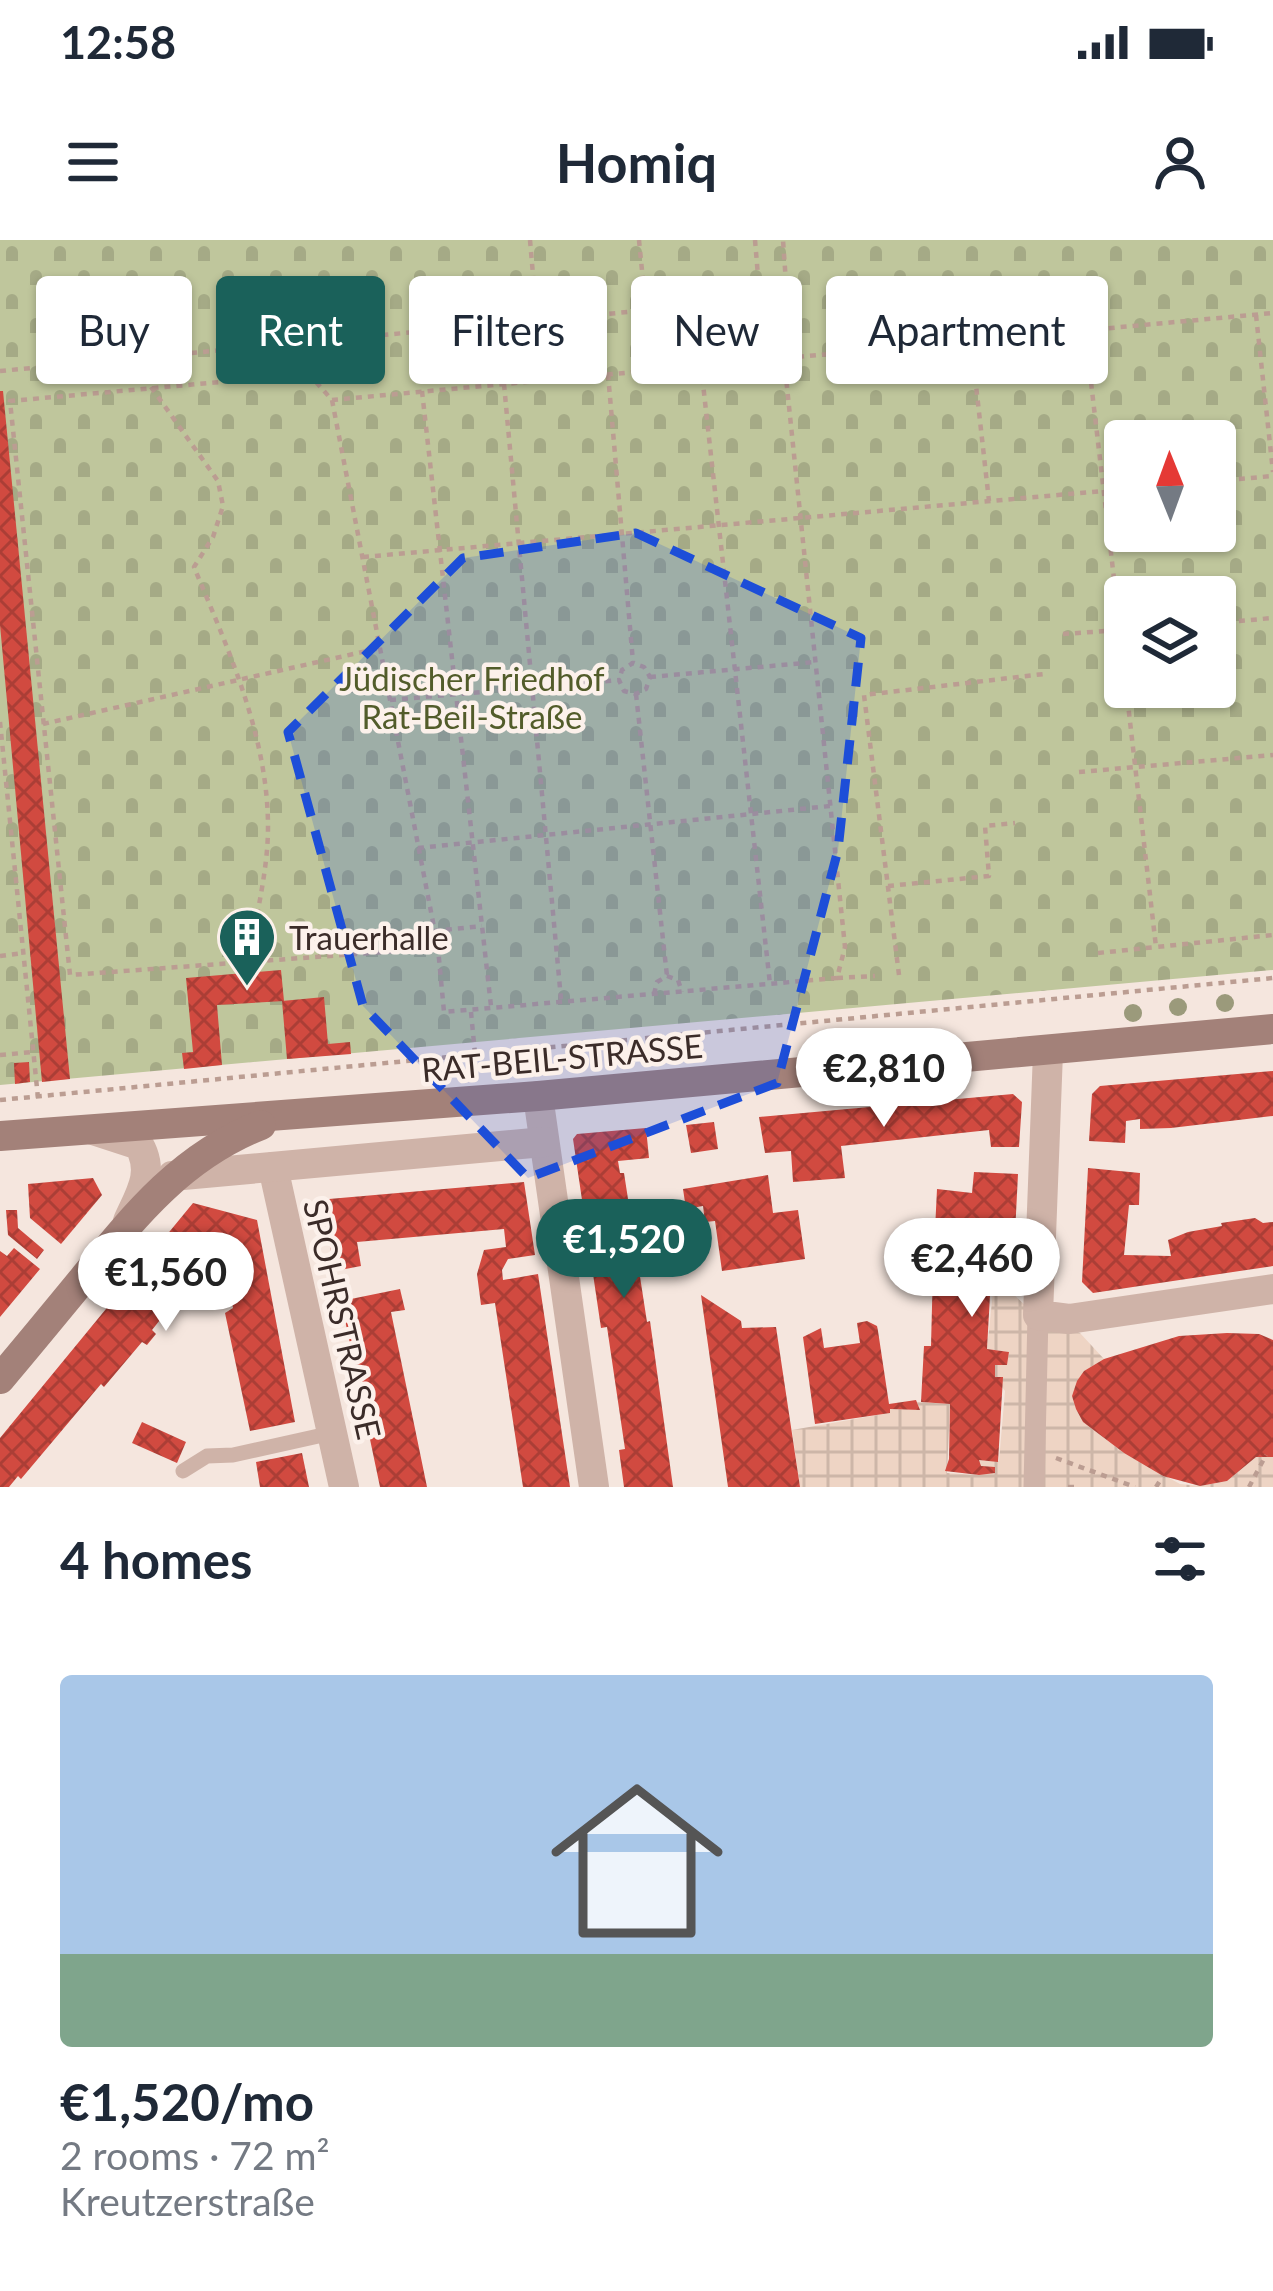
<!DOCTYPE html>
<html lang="en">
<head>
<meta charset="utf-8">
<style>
  :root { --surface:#fff; --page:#f2f2f3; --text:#1f2937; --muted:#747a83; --accent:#1a615a }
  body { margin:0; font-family:Lato,sans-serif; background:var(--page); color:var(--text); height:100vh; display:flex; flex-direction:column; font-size:45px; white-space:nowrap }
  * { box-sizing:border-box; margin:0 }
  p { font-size:39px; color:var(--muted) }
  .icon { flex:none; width:66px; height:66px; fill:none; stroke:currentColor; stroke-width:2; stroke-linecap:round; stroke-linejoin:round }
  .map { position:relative; height:1247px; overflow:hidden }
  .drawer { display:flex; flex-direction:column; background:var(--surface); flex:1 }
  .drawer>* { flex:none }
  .top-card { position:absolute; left:36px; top:36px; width:1203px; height:108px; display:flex; gap:24px }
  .needle { width:78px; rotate:359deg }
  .controls { position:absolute; left:1104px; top:180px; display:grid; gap:24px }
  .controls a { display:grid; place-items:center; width:132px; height:132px; border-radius:12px; background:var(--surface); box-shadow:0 3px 9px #0004; font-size:60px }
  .price { position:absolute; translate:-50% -102px; padding:0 27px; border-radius:42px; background:#fff; color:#222; font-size:39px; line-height:78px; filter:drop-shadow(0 3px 6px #0008) }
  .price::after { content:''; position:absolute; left:50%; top:72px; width:36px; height:27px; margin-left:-18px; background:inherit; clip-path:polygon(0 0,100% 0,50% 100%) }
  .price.selected { background:var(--accent); color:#fff }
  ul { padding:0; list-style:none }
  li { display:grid; align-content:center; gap:24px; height:636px; padding:0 60px }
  li span { display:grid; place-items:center; height:372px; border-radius:12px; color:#555 }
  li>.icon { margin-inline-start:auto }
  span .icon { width:216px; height:216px; fill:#fffc; stroke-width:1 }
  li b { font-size:51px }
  h2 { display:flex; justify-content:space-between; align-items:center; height:144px; padding:0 60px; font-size:51px }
  .chip { padding:0 42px; border-radius:12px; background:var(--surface); box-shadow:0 3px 9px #0004; font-size:42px; line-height:108px }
  .chip.selected { background:var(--accent); color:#fff }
  .status { display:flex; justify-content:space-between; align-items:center; height:84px; padding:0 60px; background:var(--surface); direction:ltr }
  .status svg { height:33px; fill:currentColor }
  header { display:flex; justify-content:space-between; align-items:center; height:156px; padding:0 60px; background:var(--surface); font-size:54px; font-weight:700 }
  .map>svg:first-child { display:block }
  .cemetery { fill:url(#cemetery-stones); fill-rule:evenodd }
  .plaza { fill:url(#plaza-grid) }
  .building { fill:url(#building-cross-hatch) }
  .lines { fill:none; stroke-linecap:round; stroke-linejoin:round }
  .path { stroke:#bb9d92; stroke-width:4.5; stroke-dasharray:6 6; stroke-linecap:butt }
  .service { stroke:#cfb3a8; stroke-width:15 }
  .pedestrian { stroke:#cfb3a8; stroke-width:21 }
  .minor { stroke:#cfb3a8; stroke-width:30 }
  .secondary { stroke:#a38179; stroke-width:30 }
  .tree { fill:#9b9a7b }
  .marked { fill:#1d4ed8; fill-opacity:0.2; stroke:#1d4ed8; stroke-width:9; stroke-dasharray:24 15; stroke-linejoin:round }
  .labels { text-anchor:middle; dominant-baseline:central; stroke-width:9; stroke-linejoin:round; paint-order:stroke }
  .park-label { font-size:33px; fill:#525c2a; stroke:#fcf1eb }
  .poi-label { font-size:33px; fill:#3b2c29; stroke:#fcf1eb; text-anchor:start }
  .street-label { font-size:33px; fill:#3b2c29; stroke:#fcf1eb }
</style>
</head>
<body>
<div class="status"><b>12:58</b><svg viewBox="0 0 49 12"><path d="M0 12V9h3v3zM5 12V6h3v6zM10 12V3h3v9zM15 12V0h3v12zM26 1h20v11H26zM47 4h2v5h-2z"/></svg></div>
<header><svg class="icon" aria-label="menu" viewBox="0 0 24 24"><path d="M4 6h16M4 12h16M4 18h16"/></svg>Homiq<svg class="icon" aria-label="person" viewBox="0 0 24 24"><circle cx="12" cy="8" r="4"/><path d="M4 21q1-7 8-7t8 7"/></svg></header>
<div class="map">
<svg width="1273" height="1247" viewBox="0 0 1273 1247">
  <defs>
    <pattern id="cemetery-stones" width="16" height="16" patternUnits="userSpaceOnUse" patternTransform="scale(3)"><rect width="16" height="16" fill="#bfc69c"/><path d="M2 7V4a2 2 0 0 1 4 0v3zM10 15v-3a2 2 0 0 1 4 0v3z" fill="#a5aa86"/></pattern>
    <pattern id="plaza-grid" width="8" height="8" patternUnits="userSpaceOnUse" patternTransform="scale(3)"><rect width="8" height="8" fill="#eed4c4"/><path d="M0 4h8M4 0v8" fill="none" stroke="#cdb6a8"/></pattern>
    <pattern id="building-cross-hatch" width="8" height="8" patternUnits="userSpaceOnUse" patternTransform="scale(3)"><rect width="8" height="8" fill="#d14a40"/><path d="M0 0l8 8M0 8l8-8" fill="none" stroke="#ab3e36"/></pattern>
  </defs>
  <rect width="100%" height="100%" fill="#f5e6de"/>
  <path class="cemetery" d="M0 0H1273V730L0 845ZM1125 201H1215V291H1125ZM1125 357H1215V447H1125Z"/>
  <path class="plaza" d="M993 1052 1012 1053 1038 1077 1080 1093 1104 1119 1084 1131 1072 1156 1083 1182 1124 1213 1180 1244 1200 1246 1227 1241 1256 1217H1273V1247H800L792 1190 889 1173 890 1169 919 1170 917 1162 950 1164 947 1233 978 1235 979 1220 999 1221 1005 1151 995 1137V1125H1007L1009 1112 987 1109Z"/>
  <g class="building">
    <path d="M0 151H3L70 839 42 842 0 385Z"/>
    <path d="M281 730 284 761 217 765 222 825 184 829 182 813 193 812 186 738Z"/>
    <path d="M324 757 328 804 350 802 351 814 287 819 282 761Z"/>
    <path d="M29 822 30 842 15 844 14 823Z"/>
    <path d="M1273 831V876L1171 888 1140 889V879L1126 881 1125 903 1089 901 1092 854 1100 846Z"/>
    <path d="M1013 854 1022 862 1019 907H991L989 890 841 906 845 938 793 942 791 911 765 913 759 877Z"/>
    <path d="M714 882 718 909 691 913 686 885Z"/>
    <path d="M646 888 649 918 618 921 620 933H624L647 1082 650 1081 673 1247H624L619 1210 625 1209 607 1087 601 1088 573 899 577 894Z"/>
    <path d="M1088 928 1140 933 1139 965H1129L1124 1015 1171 1016 1168 1000 1188 992 1222 986 1221 983 1255 978 1263 983 1273 982V1026L1093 1053 1082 1042Z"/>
    <path d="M974 932 1018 934 1012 1053 990 1055 987 1109 1009 1112 1007 1125H995V1137H1003L998 1222 979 1220 981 1226 995 1227V1233L979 1235 945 1231 949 1219 950 1164 921 1162 924 1106H931L933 1028 969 1032 972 990H935L937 949 972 953Z"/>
    <path d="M768 935 773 973 798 970 805 1019 722 1031 715 981 705 982 703 966 686 969 683 949Z"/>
    <path d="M93 938 102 955 61 1004 30 978 28 944Z"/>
    <path d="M524 942 535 1015 508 1019 502 1030 503 1040 538 1034 570 1247H523L495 1063 481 1065 477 1034 484 1010 506 1007 504 989 357 1002 361 1026 335 1031 322 969 329 959Z"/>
    <path d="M193 963 257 980 295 1182 250 1191 225 1073 233 1068 224 1022 217 1028 204 1024 200 1016 173 1048 179 1056 152 1090 156 1094 147 1105 142 1102 104 1147 101 1144 21 1239 18 1236 9 1247H0V1198Z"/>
    <path d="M6 970H17L18 988 44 1010 37 1019 8 995Z"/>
    <path d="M14 1008 40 1029 0 1077V1011L7 1016Z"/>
    <path d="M400 1049 405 1070 391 1072 427 1247H380L341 1061Z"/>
    <path d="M701 1055 741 1081 742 1088 776 1087 800 1247H728Z"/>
    <path d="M867 1081 877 1086 878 1091 889 1164 916 1160 920 1170 890 1169V1173L815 1184 803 1097 821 1088 824 1108 860 1103 857 1083Z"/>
    <path d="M1227 1093 1259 1094 1273 1100V1217H1256L1227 1241 1200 1246 1163 1236 1124 1213 1083 1182 1076 1169 1072 1156 1077 1141 1084 1131 1104 1119 1179 1096Z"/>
    <path d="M142 1182 186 1202 177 1223 132 1203Z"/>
    <path d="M302 1213 309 1247H260L256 1222Z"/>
  </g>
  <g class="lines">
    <g class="path">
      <path d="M530 0 537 81"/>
      <path d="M639 0 646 71"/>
      <path d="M755 0 760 60"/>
      <path d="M1256 75 1273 232"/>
      <path d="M971 101 989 261"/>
      <path d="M701 126 770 744"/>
      <path d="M0 131 787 57 783 0"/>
      <path d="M608 134 633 422"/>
      <path d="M504 144 561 759"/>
      <path d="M151 147 218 241 223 266 213 297 194 327C228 409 268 496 268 587 268 631 256 674 250 717"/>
      <path d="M422 151 491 766"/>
      <path d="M332 160 1273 73"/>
      <path d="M1215 241 1273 236"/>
      <path d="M363 317 1125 249"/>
      <path d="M1215 383 1273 378"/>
      <path d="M1125 390H1120L1125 437"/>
      <path d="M1063 394 1120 390 1085 91"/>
      <path d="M650 437 815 422"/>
      <path d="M1126 447 1156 707 1273 695"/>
      <path d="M636 454 667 736"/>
      <path d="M390 460 619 440 624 451 636 454 646 449 650 437 644 427 633 423 622 430 619 440"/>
      <path d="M0 482 38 858"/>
      <path d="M43 484 380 408"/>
      <path d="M1079 532 1273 515"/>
      <path d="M418 608 830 566"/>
      <path d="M888 646 989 636 985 586 1015 583"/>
      <path d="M434 691 482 686"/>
      <path d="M438 708 332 160 309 134 10 161 70 735 438 708 444 772 837 738 845 707 784 118"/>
      <path d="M1098 713 1156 707"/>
      <path d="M0 716 23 713"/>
      <path d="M899 735 864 455 1044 434"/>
      <path d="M837 738 875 736"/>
      <path d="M654 754 657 742 667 736 678 740 682 752"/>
      <path d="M471 772 475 814"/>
      <path d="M0 815 33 812"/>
      <path d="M0 860 1273 738"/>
      <path d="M1056 1218 1135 1247"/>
      <path d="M1068 1247H1074"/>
      <path d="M1156 1247 1163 1236"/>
      <path d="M1249 1247 1266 1215"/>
    </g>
    <path class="service" d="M183 1231 207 1216 233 1215 332 1193"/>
    <path class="pedestrian" d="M1034 1247 1038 1075"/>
    <g class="minor">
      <path d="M1048 812 1038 1075 1069 1079 1273 1049"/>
      <path d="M538 856 594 1247"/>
      <path d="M93 890 139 905C155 933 140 954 128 981"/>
      <path d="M273 927 344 1247"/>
      <path d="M172 936 544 902"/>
    </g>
    <g class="secondary">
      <path d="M0 896 538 856 1273 789"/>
      <path d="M0 1139C28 1106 55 1073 83 1039 135 975 182 916 261 885"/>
    </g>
  </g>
  <g class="tree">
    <circle cx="1225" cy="763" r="9"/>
    <circle cx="1178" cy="767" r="9"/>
    <circle cx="1133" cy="773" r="9"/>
  </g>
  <path class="marked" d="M636 293 861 398 838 610 777 843 528 938 363 766 288 492 463 318Z"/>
  <defs>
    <symbol id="building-pin" viewBox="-11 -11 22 30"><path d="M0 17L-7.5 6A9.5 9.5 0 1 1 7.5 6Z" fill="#1a615a" stroke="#fcf1eb"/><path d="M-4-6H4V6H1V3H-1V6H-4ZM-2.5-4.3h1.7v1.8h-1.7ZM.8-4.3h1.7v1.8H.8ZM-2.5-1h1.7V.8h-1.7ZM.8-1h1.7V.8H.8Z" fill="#fff"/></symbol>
  </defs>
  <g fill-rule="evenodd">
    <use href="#building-pin" x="214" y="664" width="66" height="90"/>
  </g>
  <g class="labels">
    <g class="park-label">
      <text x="472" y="438">Jüdischer Friedhof<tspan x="472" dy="38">Rat-Beil-Straße</tspan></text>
    </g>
    <g class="poi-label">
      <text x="289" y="697">Trauerhalle</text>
    </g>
    <g class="street-label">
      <text transform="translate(562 817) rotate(-5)">RAT-BEIL-STRASSE</text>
      <text transform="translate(343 1079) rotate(77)">SPOHRSTRASSE</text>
    </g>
  </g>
</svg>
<div class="controls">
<a><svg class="needle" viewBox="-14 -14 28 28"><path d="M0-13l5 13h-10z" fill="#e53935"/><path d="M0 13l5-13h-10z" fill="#747a83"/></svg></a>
<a><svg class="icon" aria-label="layers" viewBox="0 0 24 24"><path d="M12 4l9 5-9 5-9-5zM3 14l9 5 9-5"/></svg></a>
</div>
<b class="price" style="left:884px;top:890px">€2,810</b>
<b class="price selected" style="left:624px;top:1061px">€1,520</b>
<b class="price" style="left:972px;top:1080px">€2,460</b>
<b class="price" style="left:166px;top:1094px">€1,560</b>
<div class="top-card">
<a class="chip">Buy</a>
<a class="chip selected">Rent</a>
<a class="chip">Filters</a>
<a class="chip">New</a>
<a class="chip">Apartment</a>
</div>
</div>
<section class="drawer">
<h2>4 homes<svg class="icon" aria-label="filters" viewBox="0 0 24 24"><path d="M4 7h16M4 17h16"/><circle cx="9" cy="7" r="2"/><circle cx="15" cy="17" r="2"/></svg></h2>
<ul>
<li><span style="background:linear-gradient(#a9c7e8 75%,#7fa58c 0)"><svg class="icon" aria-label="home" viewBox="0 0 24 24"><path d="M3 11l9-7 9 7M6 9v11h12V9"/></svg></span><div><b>€1,520/mo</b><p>2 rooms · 72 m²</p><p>Kreutzerstraße</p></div></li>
</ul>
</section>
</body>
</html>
